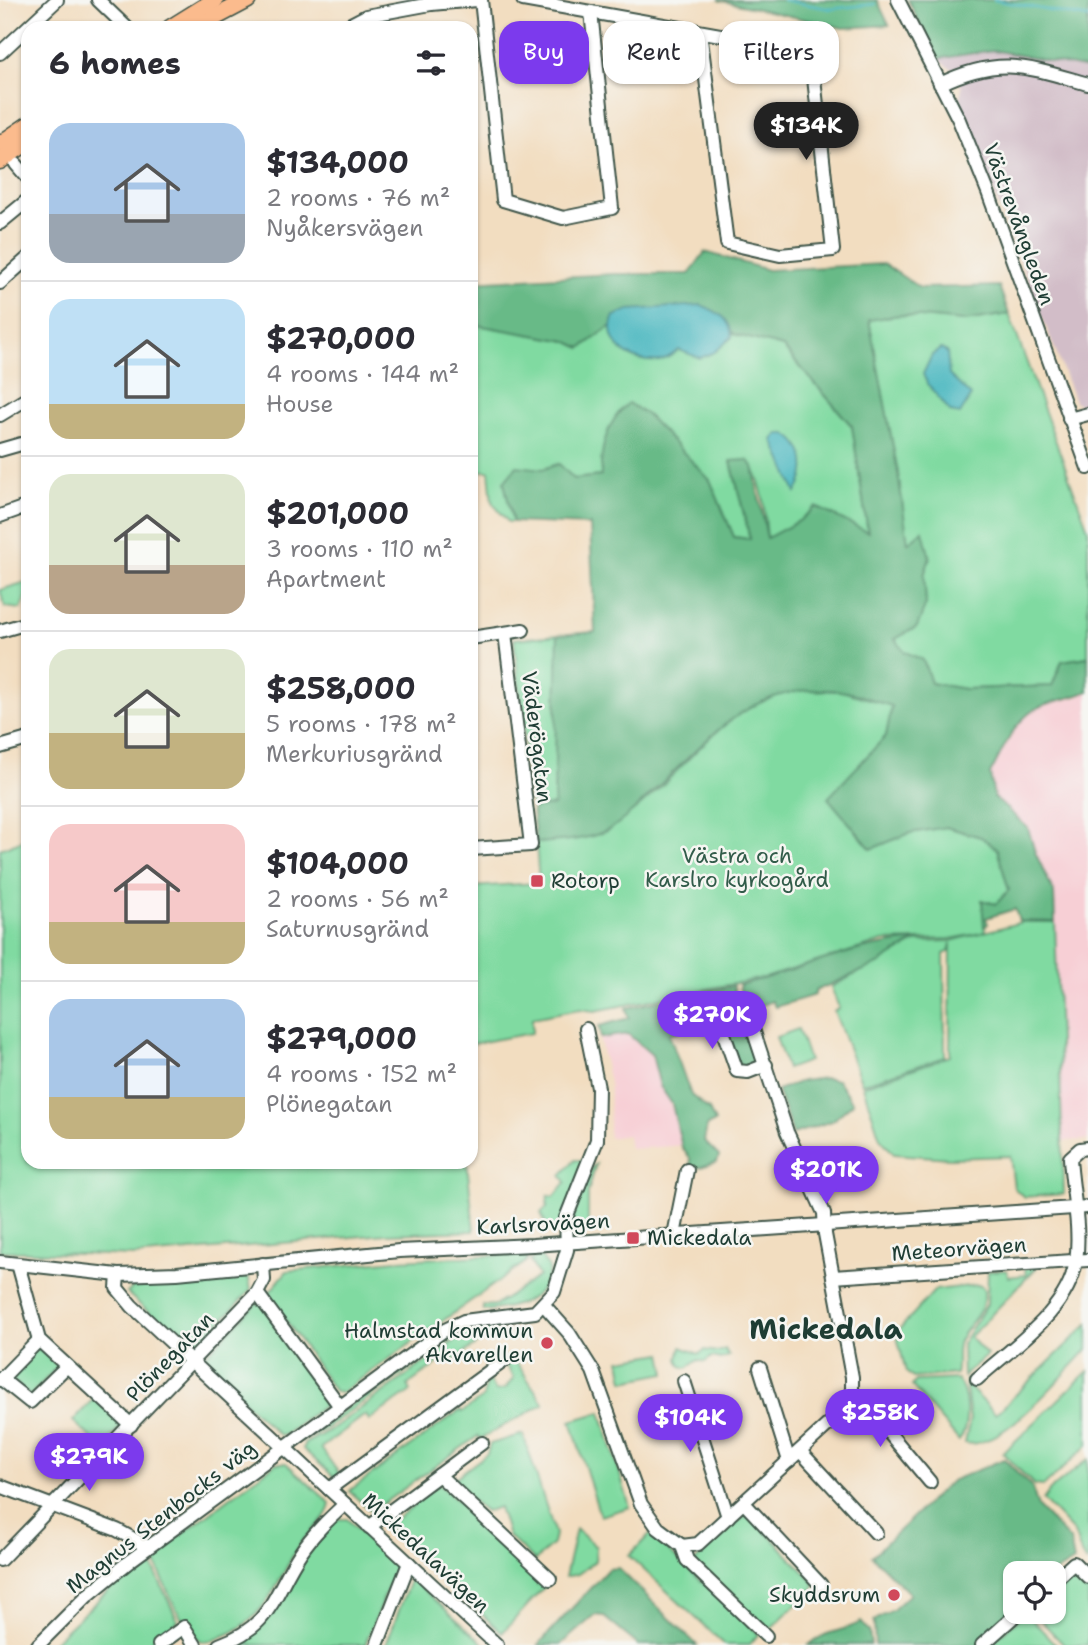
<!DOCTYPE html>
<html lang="en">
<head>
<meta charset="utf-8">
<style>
  :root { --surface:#fff; --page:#f2f2f3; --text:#2b2b33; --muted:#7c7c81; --line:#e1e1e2; --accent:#7c3aed }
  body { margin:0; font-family:"Shantell Sans",sans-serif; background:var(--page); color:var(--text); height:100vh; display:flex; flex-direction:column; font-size:26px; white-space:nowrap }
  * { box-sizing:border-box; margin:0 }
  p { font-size:23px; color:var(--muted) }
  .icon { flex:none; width:38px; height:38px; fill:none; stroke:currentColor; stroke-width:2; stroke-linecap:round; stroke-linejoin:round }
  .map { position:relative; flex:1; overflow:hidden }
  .side { position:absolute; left:21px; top:21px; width:457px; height:1148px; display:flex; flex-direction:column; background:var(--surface); border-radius:21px; box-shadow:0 2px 5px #0004 }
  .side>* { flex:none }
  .banner { position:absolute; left:499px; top:21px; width:483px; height:63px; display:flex; gap:14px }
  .tools { position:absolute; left:1003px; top:1561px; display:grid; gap:14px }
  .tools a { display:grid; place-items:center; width:63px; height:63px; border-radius:14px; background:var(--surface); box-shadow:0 2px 5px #0004; font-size:35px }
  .price { position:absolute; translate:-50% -60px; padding:0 16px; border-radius:24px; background:var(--accent); color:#fff; font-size:23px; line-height:46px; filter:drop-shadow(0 2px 4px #0008) }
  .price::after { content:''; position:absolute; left:50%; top:42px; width:21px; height:16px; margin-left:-10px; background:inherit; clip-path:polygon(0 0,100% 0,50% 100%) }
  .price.current { background:#222; color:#fff }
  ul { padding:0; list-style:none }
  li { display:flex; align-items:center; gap:21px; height:175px; padding:0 28px }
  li+li { border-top:2px solid var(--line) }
  li span { display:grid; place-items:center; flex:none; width:196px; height:140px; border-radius:21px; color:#555 }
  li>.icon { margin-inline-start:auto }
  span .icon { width:84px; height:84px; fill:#fffc; stroke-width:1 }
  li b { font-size:30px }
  h2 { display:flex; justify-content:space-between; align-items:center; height:84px; padding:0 28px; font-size:30px }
  .pill { padding:0 24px; border-radius:21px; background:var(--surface); box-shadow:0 2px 5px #0004; font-size:24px; line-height:63px }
  .pill.current { background:var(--accent); color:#fff }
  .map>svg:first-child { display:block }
  .built { fill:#f7cfd5 }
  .industrial { fill:#d2bdc8 }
  .green { fill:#80daa1; stroke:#508c6a; stroke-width:2 }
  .forest { fill:#68ba87; stroke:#447c5e; stroke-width:2 }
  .water { fill:#48b7c0; stroke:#347a7a; stroke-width:2 }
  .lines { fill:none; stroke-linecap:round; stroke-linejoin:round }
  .stream { stroke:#48b7c0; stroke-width:2.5 }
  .minor-casing { stroke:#3f5549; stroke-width:16 }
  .major-casing { stroke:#3f5549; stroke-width:19 }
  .minor { stroke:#fff; stroke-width:12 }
  .major { stroke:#fbbb8d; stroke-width:16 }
  .poi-dot { fill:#d1495b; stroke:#f6f6f2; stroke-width:2.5 }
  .labels { text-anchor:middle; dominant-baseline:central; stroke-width:5; stroke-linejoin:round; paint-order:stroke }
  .street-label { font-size:21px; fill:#1f3d34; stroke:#f6f6f2 }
  .park-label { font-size:21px; fill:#325c4a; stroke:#f6f6f2 }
  .poi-label { font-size:21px; fill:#1f3d34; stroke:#f6f6f2; text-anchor:start }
  .district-label { font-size:28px; font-weight:bold; fill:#1f3d34; stroke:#f6f6f2 }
</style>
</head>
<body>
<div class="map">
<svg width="1088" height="1645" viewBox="0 0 1088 1645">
  <rect width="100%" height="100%" fill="#f6f6f2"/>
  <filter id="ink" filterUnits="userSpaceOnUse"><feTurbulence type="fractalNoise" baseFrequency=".0143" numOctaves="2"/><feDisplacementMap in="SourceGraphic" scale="14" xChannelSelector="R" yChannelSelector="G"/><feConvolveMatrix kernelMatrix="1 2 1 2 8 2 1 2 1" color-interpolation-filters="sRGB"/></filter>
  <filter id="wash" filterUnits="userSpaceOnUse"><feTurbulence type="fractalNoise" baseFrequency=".00686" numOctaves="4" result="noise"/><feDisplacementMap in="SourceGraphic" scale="28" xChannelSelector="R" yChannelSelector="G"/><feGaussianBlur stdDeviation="1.57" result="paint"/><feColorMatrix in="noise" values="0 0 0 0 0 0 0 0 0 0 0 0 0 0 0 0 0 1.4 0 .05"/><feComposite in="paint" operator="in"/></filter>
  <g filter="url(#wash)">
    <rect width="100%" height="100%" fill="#f2ddc0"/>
    <g class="built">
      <path d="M1088 691V1140L1062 1141 1054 893 1035 852 1028 828 994 797 990 774 1021 719 1040 706 1078 697Z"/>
      <path d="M627 1030 663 1065 670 1104 686 1145 630 1149 628 1135 609 1138 610 1087 599 1035Z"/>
    </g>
    <path class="industrial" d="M993 50 1088 69V436V422L1080 405 1075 401 959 103 962 87 952 69 937 59Z"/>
    <g class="green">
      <path d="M702 314 737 335 783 347 852 426 868 533 816 507 799 521 767 539C765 516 764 477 747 460L731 462 750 539 734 537 710 480 647 415 601 476 574 479 558 464 504 482 513 522H508L492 502 489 471H471V324L567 341 581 348 618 321Z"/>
      <path d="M1009 314 1088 529V657L1062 661 1052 686 965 689 931 683 923 660 905 652 895 639 926 604 924 575 930 558 922 531 908 544 898 473 869 320 899 315 964 321Z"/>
      <path d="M23 583H28V592L21 609 5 607 0 590Z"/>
      <path d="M558 635 554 806 532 808 514 639Z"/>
      <path d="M798 690 842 691 892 706 886 736 829 798 871 849 910 833 946 827 981 837 997 849 1009 891 996 904 982 901 986 932 950 939 883 941 768 977 595 1011 579 1009 532 1018V1033L471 1044V887L539 883 536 843C565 841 608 830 632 812 690 768 720 705 798 690Z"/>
      <path d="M28 838V1162H467L474 1231 386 1234 133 1256 0 1251V849Z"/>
      <path d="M1022 922H1055L1064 1194 1024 1197 1014 1188 1010 1156 950 1158 894 1154 880 1138 863 1086 950 1056 951 943 949 952 944 954 945 1057 862 1084 834 1011 839 1008 831 987 916 942 951 941Z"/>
      <path d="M798 1029 809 1061 787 1069 776 1037Z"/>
      <path d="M575 1160H582L584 1164 562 1226 549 1231 541 1213 547 1207 548 1195 554 1197 566 1182 561 1175Z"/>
      <path d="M596 1164 588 1192V1225L584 1228 570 1226 592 1167Z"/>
      <path d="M526 1254 527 1261 341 1393 335 1392 268 1294 287 1271 396 1260Z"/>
      <path d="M540 1256 549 1268C546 1303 512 1308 483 1311V1306L496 1305 539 1276 530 1261Z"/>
      <path d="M1037 1267 970 1337 987 1355 963 1376 962 1344 987 1304 988 1271 1007 1270 1008 1277 1026 1275 1025 1268Z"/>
      <path d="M248 1275 251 1290 192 1351 127 1293 134 1287Z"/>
      <path d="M978 1285 983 1287C990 1310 967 1323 959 1341 955 1352 959 1364 956 1374L913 1378 906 1372 896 1333 935 1290Z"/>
      <path d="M256 1303 262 1304 326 1396V1404L284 1435H279L204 1364V1357Z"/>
      <path d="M1088 1324V1349C1064 1373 1000 1452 965 1443L970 1419 965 1378 972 1390 996 1414Z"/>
      <path d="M469 1326 325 1429 301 1441 449 1333Z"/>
      <path d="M501 1327 454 1360 449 1355 408 1385 411 1391 369 1420 365 1415 321 1448 340 1475 335 1478 303 1449 304 1444 332 1429 467 1332Z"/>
      <path d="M38 1346 58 1366 30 1396 9 1377Z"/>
      <path d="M681 1347 699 1354 705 1350 718 1352 725 1349 729 1356 721 1359 712 1357 705 1362 698 1360 687 1368 681 1366 678 1359Z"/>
      <path d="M662 1353 666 1373 624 1381 620 1360Z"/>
      <path d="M513 1357 544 1404 480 1439 478 1436 374 1510 371 1511 349 1491 460 1410 462 1412 483 1398 487 1378 496 1391 505 1389 514 1378 504 1363Z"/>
      <path d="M1088 1371V1445L1044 1486 1034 1485 1003 1453Z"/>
      <path d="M957 1379C968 1393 970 1426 959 1441L912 1386 916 1381Z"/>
      <path d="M95 1397 124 1422 102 1448 73 1421Z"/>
      <path d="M601 1412 630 1507 600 1516 571 1421Z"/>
      <path d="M523 1434 555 1534 553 1544 535 1561 508 1536 499 1507 485 1512 451 1481 487 1454 490 1444Z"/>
      <path d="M1088 1459V1563L1082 1556 1074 1533 1043 1500 1050 1490Z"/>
      <path d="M276 1463H286L330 1503C329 1520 304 1534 296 1550 275 1587 263 1622 221 1637 212 1641 203 1645 196 1637 175 1616 165 1583 153 1556Z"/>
      <path d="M439 1484 548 1583 502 1633 387 1525 414 1506 410 1500Z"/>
      <path d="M748 1513 814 1582 815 1587 770 1629 765 1628 693 1563Z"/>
      <path d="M337 1519H347L397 1564 365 1645H234C272 1626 282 1595 301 1561 310 1544 323 1532 337 1519Z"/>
      <path d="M576 1529 596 1547 595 1561 578 1574 565 1577Z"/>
      <path d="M650 1534 759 1634 748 1645H725L629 1556Z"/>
      <path d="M144 1564 152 1565 178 1621 147 1645H50L114 1585Z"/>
      <path d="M1072 1569 1088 1586V1645H1064L1033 1612H1054V1586Z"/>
      <path d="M411 1578 485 1645H386Z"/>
      <path d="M1025 1612 1056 1645H990Z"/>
    </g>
    <g class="forest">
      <path d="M718 0H877L889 25 843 28Z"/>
      <path d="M908 0H1088V69L993 50 937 59Z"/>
      <path d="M705 252 768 270 884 264 920 288 999 286 1009 314 964 321 899 315 869 320 898 473 908 543 923 531 930 558 924 575 926 604 917 627 895 639 905 652 923 660 931 683 965 689 1052 686 1062 661 1088 657V691C1073 699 1057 699 1042 706 1015 716 1003 751 990 774L994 797 1028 828 1035 852 1054 893 1055 922 1019 921 1015 909 986 918 988 924 984 927 982 900 996 904 1009 890 997 849 981 837 946 827 910 833 871 849 828 798 886 736 892 706C875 701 857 693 840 691 757 681 717 730 662 783 646 798 630 817 610 829 588 841 560 841 536 843L532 808 554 805 558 635 595 632 590 525 513 522 504 482 517 466 543 469 559 464 574 479 601 476C600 448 607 422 628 403L647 415 710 480 734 537 750 539 731 461 747 460 753 466 767 538 799 521 816 507 868 532 852 426 783 347 737 335 702 314 618 321 581 348 567 341 471 324V282L613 274H689Z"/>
      <path d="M915 941 878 964 815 991V995L775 1007 772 1001 759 1006 753 995 741 994 739 985C797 972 857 943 915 941Z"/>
      <path d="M733 986 738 1005 714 1015 702 1006 686 1012 690 1028 669 1034 691 1095 709 1110 715 1122 707 1126 704 1141 719 1156 717 1162 691 1170 690 1158 682 1147 672 1104 660 1086 652 1055 628 1034 601 1038 599 1026 629 1018 626 1008Z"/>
      <path d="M740 1013 759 1063 741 1071 723 1027 726 1017Z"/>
      <path d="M825 1078 837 1080 853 1103 832 1121 793 1134 777 1090 802 1081Z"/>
      <path d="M1004 1459 1032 1487 1038 1507 1070 1540 1074 1561 1054 1573H1015V1612L981 1645H875L874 1621 894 1609 910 1594 872 1556 951 1481Z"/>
      <path d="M618 1568 697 1645H638L603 1616 595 1615 560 1645H538L608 1569Z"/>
      <path d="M861 1622 869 1631 871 1645H809C825 1630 843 1632 861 1622Z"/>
    </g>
    <g class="water">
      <path d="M701 305C718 312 731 318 732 337L715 352 700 358 679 350C673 354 666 360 659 361 633 364 601 344 614 316L629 310Z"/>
      <path d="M941 349 947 352 949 375 971 396 960 414 950 412C942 399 927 388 923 374L932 355Z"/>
      <path d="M778 434H786C808 447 809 473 796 493L773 440Z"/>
    </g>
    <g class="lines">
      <g class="stream">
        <path d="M783 0 831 9 875 4"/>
        <path d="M994 0 1088 18"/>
      </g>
    </g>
  </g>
  <g filter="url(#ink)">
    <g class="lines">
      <defs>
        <g id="minor">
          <path d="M98 0 127 28"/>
          <path d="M481 0 503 200 563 218 612 208 591 12"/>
          <path d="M523 0 811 51 833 250 780 255 727 243 700 32"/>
          <path d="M898 0 959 120 988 192 1088 468"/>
          <path d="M431 4 477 0"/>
          <path d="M343 28 366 16 431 4 429 0"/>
          <path d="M0 53 57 0"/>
          <path d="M940 84C1000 55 1028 67 1088 84"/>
          <path d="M16 164 28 178"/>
          <path d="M0 223 28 200"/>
          <path d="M0 283 28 258"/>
          <path d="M0 415 28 398"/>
          <path d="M1069 419 1088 414"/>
          <path d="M0 450 21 444"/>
          <path d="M0 516 28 506"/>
          <path d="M0 631 28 623"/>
          <path d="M471 638 523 630"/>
          <path d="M0 747 28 739"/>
          <path d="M471 849 531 845 505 633"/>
          <path d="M674 1235 687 1170"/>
          <path d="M0 1262 118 1275 177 1273 399 1251 533 1245 1088 1207"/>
          <path d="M18 1264 39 1340 131 1425"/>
          <path d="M118 1275 117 1288 132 1306 497 1645"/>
          <path d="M833 1277 1088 1260"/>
          <path d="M257 1293 339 1405"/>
          <path d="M544 1305 569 1333 593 1371 641 1504 658 1528 682 1546 698 1544 844 1410 852 1394V1377L825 1234 824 1213 787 1132 745 1005 718 1017 737 1071 748 1072 766 1065"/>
          <path d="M760 1368 789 1461"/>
          <path d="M0 1378 30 1402 67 1366"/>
          <path d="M977 1379C1013 1346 1068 1312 1076 1261 1081 1228 1072 1191 1070 1158L1080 1149 1088 1148"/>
          <path d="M0 1380 39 1340"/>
          <path d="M684 1381 728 1517"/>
          <path d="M852 1394 864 1403 930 1482"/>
          <path d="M800 1451 876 1533"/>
          <path d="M439 1475 550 1579"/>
          <path d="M0 1486 117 1530 148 1547"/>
          <path d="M329 1489 505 1360"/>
          <path d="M744 1503 821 1585"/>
          <path d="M369 1527 482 1443"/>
          <path d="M682 1546 687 1560 766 1636"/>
          <path d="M0 1560 257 1293 264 1280 263 1264"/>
          <path d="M1054 1581 1074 1563 1088 1577"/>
          <path d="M38 1645 87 1596 131 1560 443 1331 464 1321 535 1312 554 1292 567 1250 566 1218 597 1140 598 1088 586 1029"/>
          <path d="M159 1645 184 1627 195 1645"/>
          <path d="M219 1645C274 1625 272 1595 301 1552 313 1534 329 1519 345 1504"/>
          <path d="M377 1645 409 1563"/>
          <path d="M982 1645 1019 1612"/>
        </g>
        <g id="major">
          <path d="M170 28 215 0"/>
          <path d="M195 28 248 0"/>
          <path d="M0 144 28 125"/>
          <path d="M0 161 28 142"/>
        </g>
      </defs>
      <use href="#minor" class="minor-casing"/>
      <use href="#major" class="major-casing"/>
      <use href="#minor" class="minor"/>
      <use href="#major" class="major"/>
    </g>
  </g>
  <g class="poi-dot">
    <rect x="530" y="874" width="14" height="14" rx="3.5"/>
    <rect x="626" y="1231" width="14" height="14" rx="3.5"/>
    <circle cx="547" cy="1343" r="7"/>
    <circle cx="894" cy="1595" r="7"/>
  </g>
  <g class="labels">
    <g class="street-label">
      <text transform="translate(1019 224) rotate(70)">Västrevångleden</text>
      <text transform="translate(537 737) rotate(83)">Väderögatan</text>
      <text transform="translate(543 1224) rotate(-3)">Karlsrovägen</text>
      <text transform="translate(959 1249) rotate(-4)">Meteorvägen</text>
      <text transform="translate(170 1357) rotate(-46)">Plönegatan</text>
      <text transform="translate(161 1517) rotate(-38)">Magnus Stenbocks väg</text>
      <text transform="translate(426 1553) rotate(43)">Mickedalavägen</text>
    </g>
    <g class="park-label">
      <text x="737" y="856">Västra och<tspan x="737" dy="24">Karslro kyrkogård</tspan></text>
    </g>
    <g class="poi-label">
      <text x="551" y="881">Rotorp</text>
      <text x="647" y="1238">Mickedala</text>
      <text x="533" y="1331" text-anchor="end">Halmstad kommun<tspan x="533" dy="24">Akvarellen</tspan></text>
      <text x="880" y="1595" text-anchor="end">Skyddsrum</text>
    </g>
    <g class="district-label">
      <text x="826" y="1329">Mickedala</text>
    </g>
  </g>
</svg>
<div class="tools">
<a><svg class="icon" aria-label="locate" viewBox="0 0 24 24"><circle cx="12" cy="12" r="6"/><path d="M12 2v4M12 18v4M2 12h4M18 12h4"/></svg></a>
</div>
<b class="price current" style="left:806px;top:162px">$134K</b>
<b class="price" style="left:712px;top:1051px">$270K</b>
<b class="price" style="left:826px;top:1206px">$201K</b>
<b class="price" style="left:880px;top:1449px">$258K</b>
<b class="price" style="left:690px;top:1454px">$104K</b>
<b class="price" style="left:89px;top:1493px">$279K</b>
<div class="banner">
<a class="pill current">Buy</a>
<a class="pill">Rent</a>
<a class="pill">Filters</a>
</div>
<section class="side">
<h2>6 homes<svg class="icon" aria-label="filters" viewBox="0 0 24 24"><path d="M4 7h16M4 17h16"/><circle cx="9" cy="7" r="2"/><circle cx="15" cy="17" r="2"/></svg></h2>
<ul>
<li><span style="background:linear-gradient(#a9c7e8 65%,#9aa5b1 0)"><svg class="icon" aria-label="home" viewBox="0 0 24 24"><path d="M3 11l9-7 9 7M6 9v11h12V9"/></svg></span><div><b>$134,000</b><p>2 rooms · 76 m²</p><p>Nyåkersvägen</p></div></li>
<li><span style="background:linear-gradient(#bfe0f5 75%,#c2b280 0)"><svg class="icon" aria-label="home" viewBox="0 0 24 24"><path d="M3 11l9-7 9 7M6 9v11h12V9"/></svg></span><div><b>$270,000</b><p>4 rooms · 144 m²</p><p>House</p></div></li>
<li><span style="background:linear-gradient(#dfe7d0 65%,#b9a48a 0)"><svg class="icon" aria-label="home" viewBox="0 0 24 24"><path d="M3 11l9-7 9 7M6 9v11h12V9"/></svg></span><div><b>$201,000</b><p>3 rooms · 110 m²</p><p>Apartment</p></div></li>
<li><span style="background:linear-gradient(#dfe7d0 60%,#c2b280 0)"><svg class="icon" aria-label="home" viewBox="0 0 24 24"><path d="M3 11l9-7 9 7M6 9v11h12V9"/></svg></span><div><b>$258,000</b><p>5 rooms · 178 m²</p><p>Merkuriusgränd</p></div></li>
<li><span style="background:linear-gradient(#f6c9c9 70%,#c2b280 0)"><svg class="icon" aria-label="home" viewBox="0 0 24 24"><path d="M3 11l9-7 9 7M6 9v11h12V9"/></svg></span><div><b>$104,000</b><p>2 rooms · 56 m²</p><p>Saturnusgränd</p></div></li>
<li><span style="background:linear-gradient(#a9c7e8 70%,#c2b280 0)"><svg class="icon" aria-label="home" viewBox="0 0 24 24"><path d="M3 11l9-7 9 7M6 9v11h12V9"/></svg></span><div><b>$279,000</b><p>4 rooms · 152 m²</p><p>Plönegatan</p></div></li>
</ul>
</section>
</div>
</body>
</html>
